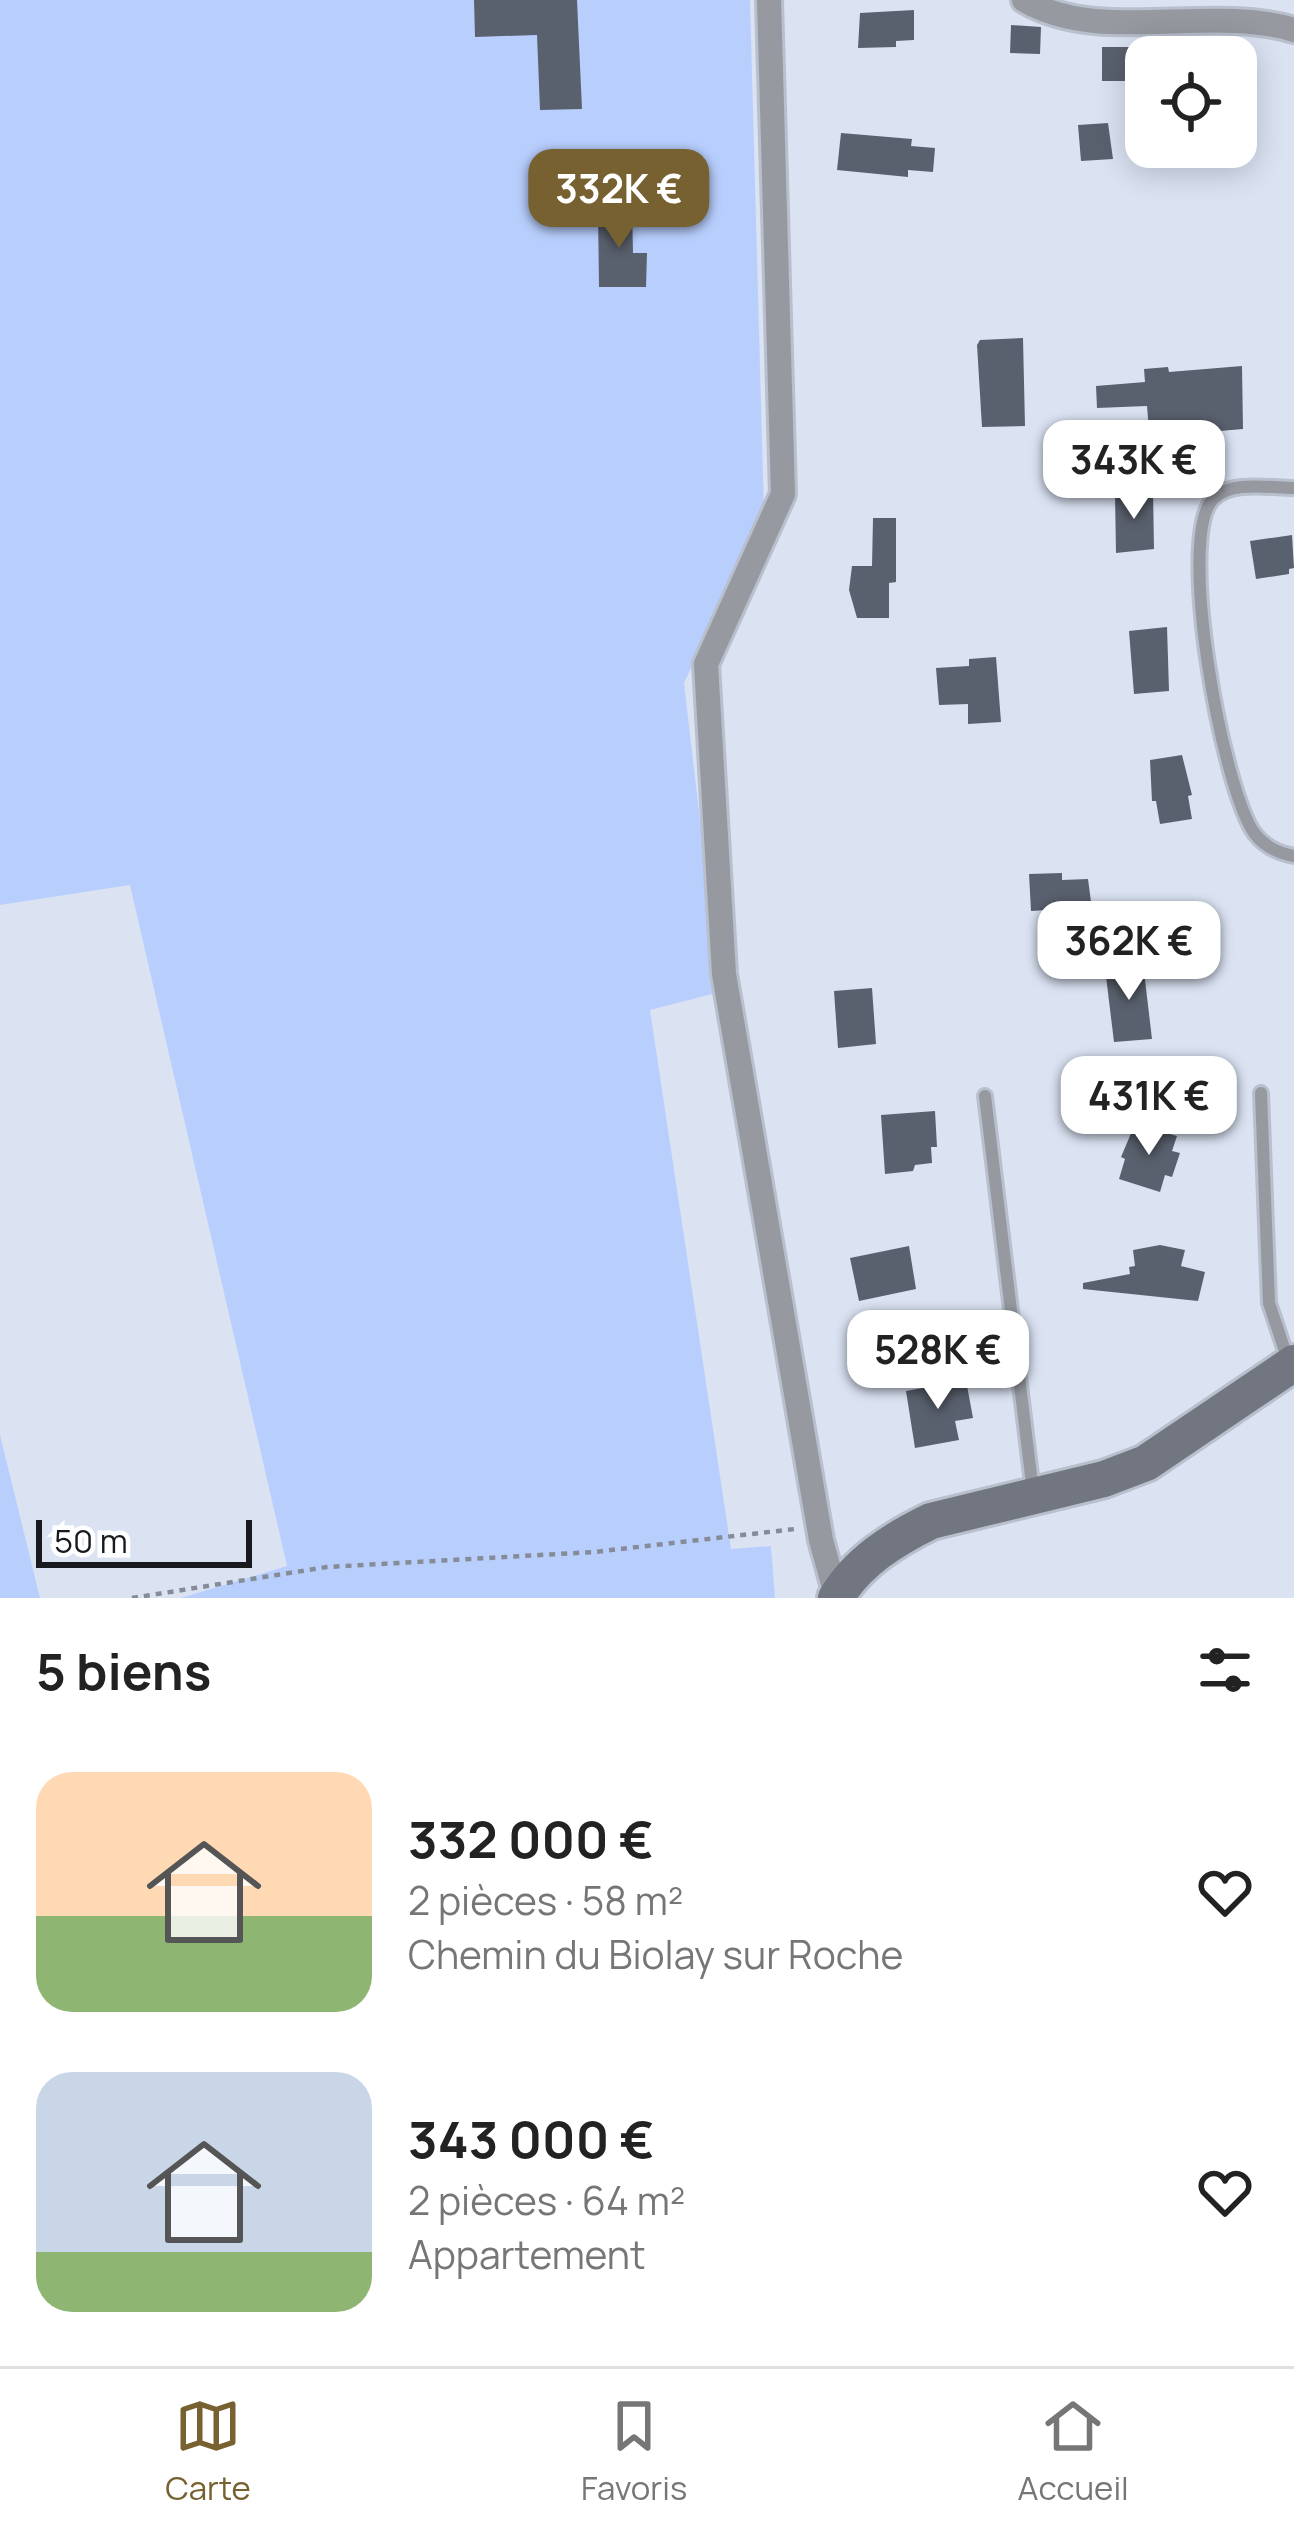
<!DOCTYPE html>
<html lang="fr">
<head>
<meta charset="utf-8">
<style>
  :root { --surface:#fff; --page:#f6f6f6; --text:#222; --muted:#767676; --line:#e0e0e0; --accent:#786131 }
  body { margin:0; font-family:Manrope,sans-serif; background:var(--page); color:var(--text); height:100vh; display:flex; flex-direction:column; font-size:45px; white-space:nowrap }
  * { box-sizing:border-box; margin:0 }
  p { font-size:39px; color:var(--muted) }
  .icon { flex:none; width:66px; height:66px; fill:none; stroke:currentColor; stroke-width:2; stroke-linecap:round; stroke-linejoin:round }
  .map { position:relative; height:1598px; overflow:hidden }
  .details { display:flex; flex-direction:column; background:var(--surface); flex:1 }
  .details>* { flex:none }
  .buttons { position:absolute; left:1125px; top:36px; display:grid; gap:24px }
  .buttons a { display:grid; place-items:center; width:132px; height:132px; border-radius:24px; background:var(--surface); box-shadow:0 6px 30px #0003; font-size:60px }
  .scale { position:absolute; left:36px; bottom:30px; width:216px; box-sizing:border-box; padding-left:12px; border:6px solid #181a20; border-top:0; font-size:33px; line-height:42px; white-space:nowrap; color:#181a20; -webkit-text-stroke:9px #fff; paint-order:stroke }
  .price { position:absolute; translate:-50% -102px; padding:0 27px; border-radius:24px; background:#fff; color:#222; font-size:39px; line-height:78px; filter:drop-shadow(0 3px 6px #0008) }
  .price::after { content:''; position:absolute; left:50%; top:72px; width:36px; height:27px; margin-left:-18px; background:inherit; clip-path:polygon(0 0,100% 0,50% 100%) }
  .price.current { background:var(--accent); color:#fff }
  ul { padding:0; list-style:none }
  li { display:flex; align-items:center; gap:36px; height:300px; padding:0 36px }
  li span { display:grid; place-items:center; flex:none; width:336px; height:240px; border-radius:36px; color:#555 }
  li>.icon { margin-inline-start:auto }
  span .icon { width:144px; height:144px; fill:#fffc; stroke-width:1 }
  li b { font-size:51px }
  h2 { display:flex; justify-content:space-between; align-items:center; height:144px; padding:0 36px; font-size:51px }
  .tab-bar { display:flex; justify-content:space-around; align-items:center; height:168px; border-top:3px solid var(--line); background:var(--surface); font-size:33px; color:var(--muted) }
  .tab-bar a { display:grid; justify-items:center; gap:6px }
  .tab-bar .current { color:var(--accent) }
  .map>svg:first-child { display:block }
  .green { fill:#b8cffe }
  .building { fill:#5a616e }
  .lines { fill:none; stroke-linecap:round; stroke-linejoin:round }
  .lane-casing { stroke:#b8bfcd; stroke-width:18 }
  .street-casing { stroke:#b8bfcd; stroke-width:30 }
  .secondary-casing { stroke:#b8bfcd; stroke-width:42 }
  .path { stroke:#868c97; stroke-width:4.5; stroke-dasharray:6 6; stroke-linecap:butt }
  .lane { stroke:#9699a0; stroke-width:12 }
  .street { stroke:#9699a0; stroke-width:24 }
  .secondary { stroke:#727680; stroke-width:36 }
</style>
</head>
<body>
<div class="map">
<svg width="1294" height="1598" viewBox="0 0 1294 1598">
  <rect width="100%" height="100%" fill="#dbe3f3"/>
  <g class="green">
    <path d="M0 0H750L764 514 684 683 720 992 650 1010 731 1549 771 1546 775 1598H181L287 1566 130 885 0 905Z"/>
    <path d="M0 1435 40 1598H0Z"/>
  </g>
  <g class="building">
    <path d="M474 0H577L582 109 540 110 537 35 475 37Z"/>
    <path d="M914 10V40L896 41V47L858 48 860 13Z"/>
    <path d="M1011 25 1041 27 1040 54 1010 53Z"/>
    <rect x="1102" y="47" width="44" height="34"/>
    <path d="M1108 123 1113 159 1081 161 1078 125Z"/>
    <path d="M841 133 912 139 911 146 935 148 933 172 908 170V177L837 170Z"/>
    <path d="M598 208 632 209 633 253H647L646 287H599Z"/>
    <path d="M1023 338 1025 426 982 427 977 345 980 340Z"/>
    <path d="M1242 366 1243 429 1174 435V441L1150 442 1147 406 1097 408 1096 386 1145 382 1144 369 1168 367 1169 372Z"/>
    <path d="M1153 490 1154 549 1116 553 1115 494Z"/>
    <path d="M873 518H896V582L889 583V618H857L849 590 852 566H872Z"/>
    <path d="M1292 535 1294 568 1289 569V574L1256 579 1250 541Z"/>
    <path d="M1167 627 1169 691 1134 694 1129 631Z"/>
    <path d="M996 657 1001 722 968 724V704L939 705 936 668 969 666V659Z"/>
    <path d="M1182 755 1192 795 1188 796 1192 819 1160 824 1156 801H1152L1150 760Z"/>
    <path d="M1062 873V880L1088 879 1093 917 1064 918 1063 909 1031 911 1029 874Z"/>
    <path d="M1143 963 1152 1039 1114 1042 1105 968Z"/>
    <path d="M872 988 876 1044 838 1048 834 991Z"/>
    <path d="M935 1111 937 1147H931L932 1163 915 1165 913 1171 885 1174 881 1115Z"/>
    <path d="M1135 1124 1177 1136 1172 1151 1180 1153 1172 1177 1165 1175 1160 1192 1119 1179 1125 1159 1121 1157Z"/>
    <path d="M1160 1245 1185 1250 1181 1266 1205 1272 1198 1301 1083 1289V1283L1130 1274 1129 1267 1135 1266 1133 1250Z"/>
    <path d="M909 1246 916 1289 859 1301 850 1258Z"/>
    <path d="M966 1380 973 1418 955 1421 959 1440 915 1448 906 1391Z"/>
  </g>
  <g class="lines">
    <defs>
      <g id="lane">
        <path d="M1294 488C1270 488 1231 480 1213 499 1176 537 1223 792 1255 834 1265 847 1278 853 1294 856"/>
        <path d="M1261 1093 1269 1303 1289 1363"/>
        <path d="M985 1096 1033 1492"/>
      </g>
      <g id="street">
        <path d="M769 0 783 494 706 664 724 974 821 1540 837 1598"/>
        <path d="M1024 0C1100 45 1209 4 1294 30"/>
      </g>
      <path id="secondary" d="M836 1598C857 1562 894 1539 931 1521L1104 1479 1146 1463 1294 1363"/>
    </defs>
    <use href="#lane" class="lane-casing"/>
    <use href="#street" class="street-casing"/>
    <use href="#secondary" class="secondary-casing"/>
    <path class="path" d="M132 1598 327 1567 594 1552 795 1529"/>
    <use href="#lane" class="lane"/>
    <use href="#street" class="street"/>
    <use href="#secondary" class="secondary"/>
  </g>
</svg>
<div class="buttons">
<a><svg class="icon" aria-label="locate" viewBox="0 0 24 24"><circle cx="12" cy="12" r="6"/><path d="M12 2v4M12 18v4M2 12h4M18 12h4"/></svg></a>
</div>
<div class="scale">50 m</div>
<b class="price current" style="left:619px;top:251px">332K €</b>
<b class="price" style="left:1134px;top:522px">343K €</b>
<b class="price" style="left:1129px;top:1003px">362K €</b>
<b class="price" style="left:1149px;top:1158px">431K €</b>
<b class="price" style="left:938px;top:1412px">528K €</b>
</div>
<section class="details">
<h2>5 biens<svg class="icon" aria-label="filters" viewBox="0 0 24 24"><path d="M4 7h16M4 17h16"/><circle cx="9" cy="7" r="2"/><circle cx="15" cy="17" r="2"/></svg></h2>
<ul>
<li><span style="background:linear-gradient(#ffd9b3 60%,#8fb573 0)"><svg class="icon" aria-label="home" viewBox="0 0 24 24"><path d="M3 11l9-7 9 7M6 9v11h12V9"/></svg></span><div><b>332 000 €</b><p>2 pièces · 58 m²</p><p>Chemin du Biolay sur Roche</p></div><svg class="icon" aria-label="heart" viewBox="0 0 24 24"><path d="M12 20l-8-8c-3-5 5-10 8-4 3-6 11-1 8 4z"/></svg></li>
<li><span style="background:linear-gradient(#c9d6e8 75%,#8fb573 0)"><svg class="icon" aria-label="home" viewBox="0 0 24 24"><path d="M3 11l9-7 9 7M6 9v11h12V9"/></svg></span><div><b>343 000 €</b><p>2 pièces · 64 m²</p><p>Appartement</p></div><svg class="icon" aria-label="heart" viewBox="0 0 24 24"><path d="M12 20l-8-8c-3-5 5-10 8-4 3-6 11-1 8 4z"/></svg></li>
</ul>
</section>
<nav class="tab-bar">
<a class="current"><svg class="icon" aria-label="map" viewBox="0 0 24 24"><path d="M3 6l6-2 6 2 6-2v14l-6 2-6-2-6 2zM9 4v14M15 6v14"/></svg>Carte</a>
<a><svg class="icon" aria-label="saved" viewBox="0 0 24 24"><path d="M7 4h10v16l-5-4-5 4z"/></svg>Favoris</a>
<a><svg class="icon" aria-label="home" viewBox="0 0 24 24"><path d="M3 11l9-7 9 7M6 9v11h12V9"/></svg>Accueil</a>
</nav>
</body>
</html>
